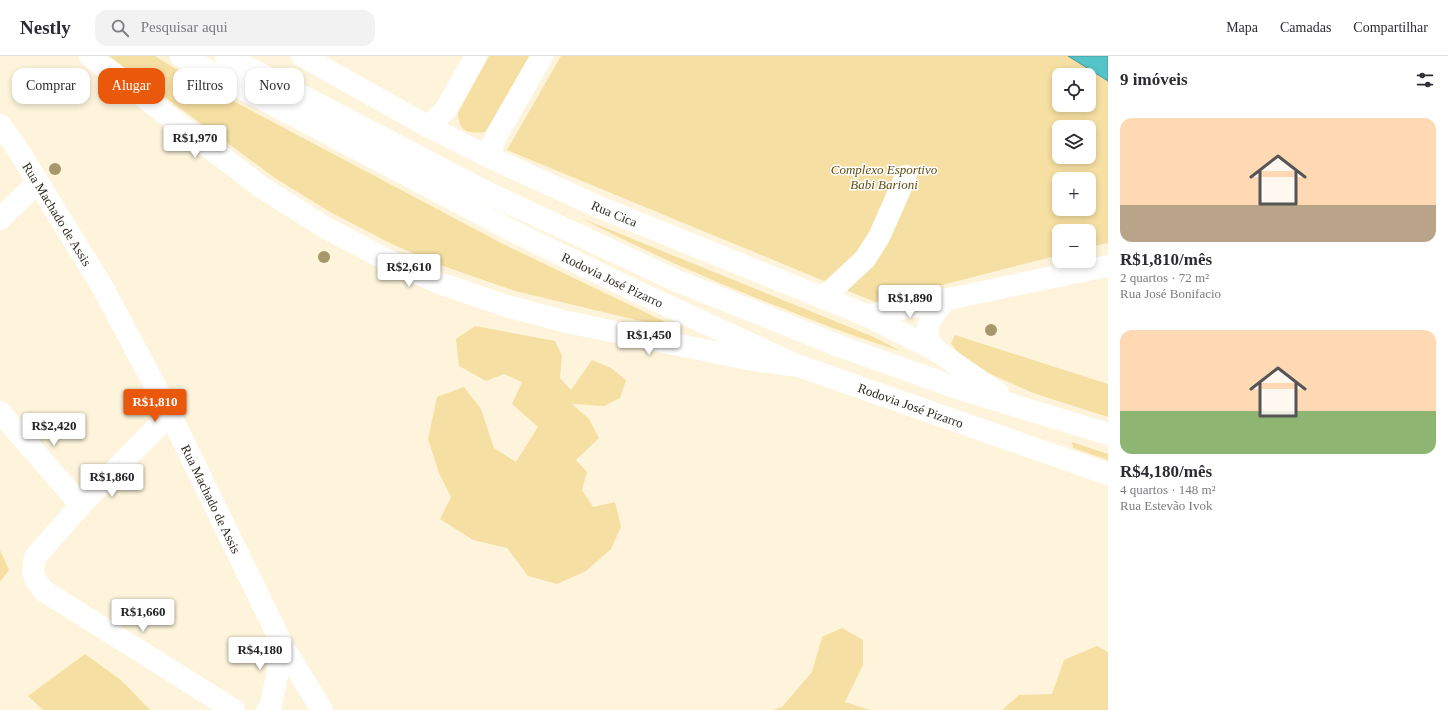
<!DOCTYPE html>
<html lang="pt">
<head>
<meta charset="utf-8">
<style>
  :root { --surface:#fff; --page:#f2f2f3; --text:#2b2b33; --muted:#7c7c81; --line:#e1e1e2; --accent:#ea580c }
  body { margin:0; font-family:"Times New Roman",serif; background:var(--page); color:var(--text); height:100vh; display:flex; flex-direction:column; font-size:15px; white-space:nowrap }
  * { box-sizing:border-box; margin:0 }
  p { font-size:13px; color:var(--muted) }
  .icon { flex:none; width:22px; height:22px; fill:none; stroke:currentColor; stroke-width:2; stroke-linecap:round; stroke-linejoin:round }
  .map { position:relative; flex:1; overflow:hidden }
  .drawer { display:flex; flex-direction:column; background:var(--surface); width:340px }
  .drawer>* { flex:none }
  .banner { position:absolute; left:12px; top:12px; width:380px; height:36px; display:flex; gap:8px }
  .buttons { position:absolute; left:1052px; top:12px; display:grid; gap:8px }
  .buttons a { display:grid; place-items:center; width:44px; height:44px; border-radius:8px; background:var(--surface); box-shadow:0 2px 6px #0003; font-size:20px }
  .price { position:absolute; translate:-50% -34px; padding:0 9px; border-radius:4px; background:#fff; color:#222; font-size:13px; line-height:26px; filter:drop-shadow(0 1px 2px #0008) }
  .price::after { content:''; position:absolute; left:50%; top:24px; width:12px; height:9px; margin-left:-6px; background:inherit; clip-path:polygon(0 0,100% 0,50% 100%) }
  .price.on { background:var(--accent); color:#fff }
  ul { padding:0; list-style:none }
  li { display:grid; align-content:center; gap:8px; height:212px; padding:0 12px }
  li span { display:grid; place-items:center; height:124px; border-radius:12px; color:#555 }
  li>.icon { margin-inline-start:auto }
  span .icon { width:72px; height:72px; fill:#fffc; stroke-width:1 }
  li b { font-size:17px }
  h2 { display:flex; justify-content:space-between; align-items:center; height:48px; padding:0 12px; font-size:17px }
  .pill { padding:0 14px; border-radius:12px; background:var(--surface); box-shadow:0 2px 6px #0003; font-size:14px; line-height:36px }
  .pill.on { background:var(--accent); color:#fff }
  header { display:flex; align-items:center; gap:24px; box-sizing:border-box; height:56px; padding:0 20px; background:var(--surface); border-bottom:1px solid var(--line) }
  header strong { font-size:19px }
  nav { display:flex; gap:22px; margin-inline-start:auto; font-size:14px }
  .search { width:280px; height:36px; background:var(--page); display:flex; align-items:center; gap:10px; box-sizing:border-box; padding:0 14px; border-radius:12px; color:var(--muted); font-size:15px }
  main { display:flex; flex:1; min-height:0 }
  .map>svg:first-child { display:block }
  .green { fill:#f6dfa2; fill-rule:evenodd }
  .water { fill:#54c4c9; stroke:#499697 }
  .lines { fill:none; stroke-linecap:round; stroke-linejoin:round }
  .minor { stroke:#fff; stroke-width:22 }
  .major { stroke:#fff; stroke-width:22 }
  .tree { fill:#a7986c }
  .labels { text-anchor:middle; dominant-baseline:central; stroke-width:3; stroke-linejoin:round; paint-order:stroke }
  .park-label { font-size:13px; font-style:italic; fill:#604d11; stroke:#fff }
  .street-label { font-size:13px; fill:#2e2a21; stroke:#fff }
</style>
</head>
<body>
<header>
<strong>Nestly</strong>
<div class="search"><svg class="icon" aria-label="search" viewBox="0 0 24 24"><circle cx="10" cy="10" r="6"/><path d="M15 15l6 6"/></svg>Pesquisar aqui</div>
<nav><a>Mapa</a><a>Camadas</a><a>Compartilhar</a></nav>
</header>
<main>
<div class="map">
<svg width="1108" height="654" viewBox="0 0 1108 654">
  <rect width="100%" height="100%" fill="#fdf4db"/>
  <g class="green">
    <path d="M109 0H155L192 23 503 188 680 273 670 272 515 235 443 210 392 188 330 156 275 122Z"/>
    <path d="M489 0H532L497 63 485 76C469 78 458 76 458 57Z"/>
    <path d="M561 0H1108V187L1089 191V175H1059V199L875 246 507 94ZM1059 19H1089V49H1059ZM1059 71H1089V101H1059ZM1059 123H1089V153H1059Z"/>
    <path d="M581 162 874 281 900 295C855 281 812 264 769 247 705 222 642 194 581 162Z"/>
    <path d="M475 270 555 285 562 299 560 322 571 334 592 304 611 312 626 324 620 342 604 350 572 348 589 363 599 382 576 404 587 416 582 434 593 451 615 446 621 471 611 493 586 515 557 528 528 520 507 492 473 484 440 463 451 441 439 417 428 383 437 341 464 331 481 353 494 392 516 406 538 371 512 348 522 326 504 318 486 325 459 310 456 283Z"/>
    <path d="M955 279 1108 328V361L1033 337 984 315 959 298 951 287Z"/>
    <path d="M1072 386 1108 398V404L1073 392Z"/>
    <path d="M0 494 9 514 0 526Z"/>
    <path d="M842 572 863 584V609L845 646 870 654H772L782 651 812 616 822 581Z"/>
    <path d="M1097 590 1108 596V654H1002L1019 639 1052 638 1064 604Z"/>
    <path d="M85 598 121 624 150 654H43L28 640Z"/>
  </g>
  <path class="water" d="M1068 0H1108V25Z"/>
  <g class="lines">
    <g class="minor">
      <path d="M90 0 261 131 326 172 385 203 439 227 510 251 567 266 747 303 791 309"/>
      <path id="s1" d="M302 0 429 71 489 101 599 151 868 260 937 295"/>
      <path id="s2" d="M0 69 15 89 103 232 170 358 283 590 322 654"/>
      <path d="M429 71 446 53 476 0"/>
      <path d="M489 101 496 80 542 0"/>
      <path d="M0 163 38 126"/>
      <path d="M823 242 865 203 879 181 906 120"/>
      <path d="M868 260 1053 221 1108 210"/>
      <path d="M937 295C918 274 931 262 945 244"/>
      <path d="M0 356 81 449"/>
      <path d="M170 358 81 449 35 501 33 514 36 525 44 535 234 654"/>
      <path d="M267 654 271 649 283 590"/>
    </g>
    <g class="major">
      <path id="s3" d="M181 0 509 173 627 231 796 309 1108 418"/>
      <path d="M226 0 490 138 675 224 842 291 957 332 1108 378"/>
      <path d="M937 295 998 337"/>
    </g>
  </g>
  <g class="tree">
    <circle cx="55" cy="113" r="6"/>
    <circle cx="324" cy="201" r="6"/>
    <circle cx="991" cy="274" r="6"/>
  </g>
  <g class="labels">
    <g class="park-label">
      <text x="884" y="113">Complexo Esportivo<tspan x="884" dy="15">Babi Barioni</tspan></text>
    </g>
    <g class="street-label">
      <text stroke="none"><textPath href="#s1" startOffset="350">Rua Cica</textPath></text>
      <text stroke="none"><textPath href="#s2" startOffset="106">Rua Machado de Assis</textPath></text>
      <text stroke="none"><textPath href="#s3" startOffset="486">Rodovia José Pizarro</textPath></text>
      <text stroke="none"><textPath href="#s3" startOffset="810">Rodovia José Pizarro</textPath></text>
      <text stroke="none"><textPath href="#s2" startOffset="430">Rua Machado de Assis</textPath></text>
    </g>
  </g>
</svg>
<div class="buttons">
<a><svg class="icon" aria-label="locate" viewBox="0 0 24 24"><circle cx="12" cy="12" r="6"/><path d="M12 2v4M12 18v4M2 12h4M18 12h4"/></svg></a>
<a><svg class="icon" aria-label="layers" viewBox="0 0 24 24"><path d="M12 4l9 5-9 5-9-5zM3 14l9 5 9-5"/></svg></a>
<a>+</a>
<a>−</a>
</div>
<b class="price" style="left:195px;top:103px">R$1,970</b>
<b class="price" style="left:409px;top:232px">R$2,610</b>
<b class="price" style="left:910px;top:263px">R$1,890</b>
<b class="price" style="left:649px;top:300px">R$1,450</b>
<b class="price on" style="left:155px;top:367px">R$1,810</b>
<b class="price" style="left:54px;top:391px">R$2,420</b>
<b class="price" style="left:112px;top:442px">R$1,860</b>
<b class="price" style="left:143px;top:577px">R$1,660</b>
<b class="price" style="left:260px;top:615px">R$4,180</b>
<div class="banner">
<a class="pill">Comprar</a>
<a class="pill on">Alugar</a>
<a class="pill">Filtros</a>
<a class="pill">Novo</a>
</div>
</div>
<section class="drawer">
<h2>9 imóveis<svg class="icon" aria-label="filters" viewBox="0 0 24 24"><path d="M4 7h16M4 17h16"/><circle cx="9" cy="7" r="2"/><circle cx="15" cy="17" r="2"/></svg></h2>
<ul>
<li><span style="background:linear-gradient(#ffd9b3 70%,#b9a48a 0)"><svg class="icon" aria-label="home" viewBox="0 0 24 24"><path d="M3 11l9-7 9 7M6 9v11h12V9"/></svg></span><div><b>R$1,810/mês</b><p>2 quartos · 72 m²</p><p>Rua José Bonifacio</p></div></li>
<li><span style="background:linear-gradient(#ffd9b3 65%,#8fb573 0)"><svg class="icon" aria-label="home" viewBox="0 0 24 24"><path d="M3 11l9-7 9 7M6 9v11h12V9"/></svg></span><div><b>R$4,180/mês</b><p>4 quartos · 148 m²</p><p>Rua Estevão Ivok</p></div></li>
</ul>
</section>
</main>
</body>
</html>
